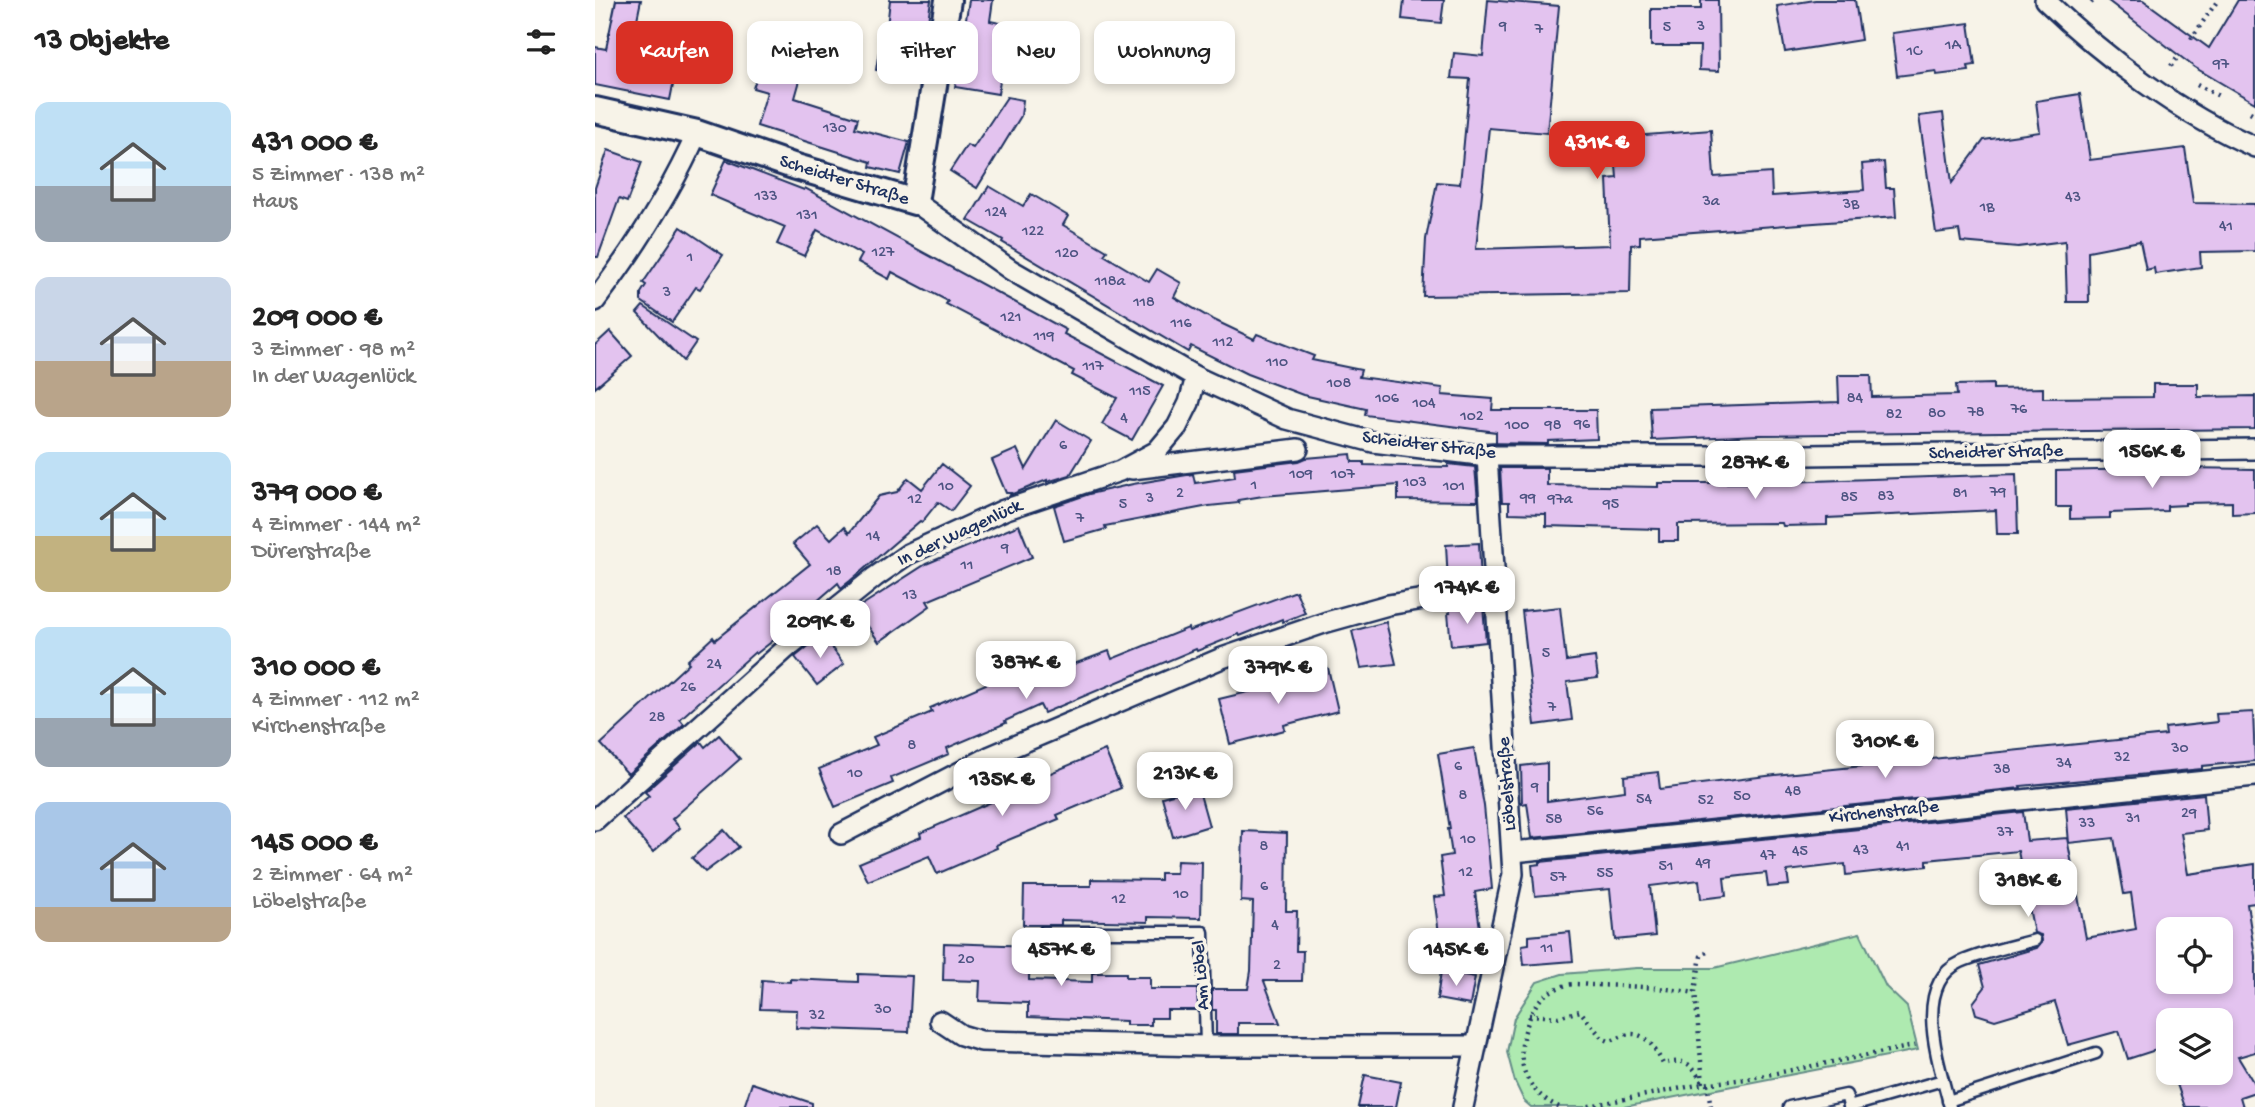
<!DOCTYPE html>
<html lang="de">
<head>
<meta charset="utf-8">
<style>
  :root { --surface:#fff; --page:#f6f6f6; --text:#222; --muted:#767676; --accent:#d93025 }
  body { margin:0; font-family:"Gochi Hand",sans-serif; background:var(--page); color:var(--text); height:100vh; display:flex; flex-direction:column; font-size:26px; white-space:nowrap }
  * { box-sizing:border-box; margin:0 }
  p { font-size:23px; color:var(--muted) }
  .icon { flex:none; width:38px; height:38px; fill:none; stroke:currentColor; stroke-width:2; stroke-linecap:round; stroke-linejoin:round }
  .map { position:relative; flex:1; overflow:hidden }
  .sheet { display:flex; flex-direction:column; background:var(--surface); width:595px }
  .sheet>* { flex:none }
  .guide { position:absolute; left:21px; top:21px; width:665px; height:63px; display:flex; gap:14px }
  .controls { position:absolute; left:1561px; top:917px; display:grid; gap:14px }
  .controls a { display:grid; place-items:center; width:77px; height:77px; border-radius:14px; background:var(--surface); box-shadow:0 4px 10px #0003; font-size:35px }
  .price { position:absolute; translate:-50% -60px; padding:0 16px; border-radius:14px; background:#fff; color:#222; font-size:23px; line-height:46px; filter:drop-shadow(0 2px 4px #0008) }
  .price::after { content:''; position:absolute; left:50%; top:42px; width:21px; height:16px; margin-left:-10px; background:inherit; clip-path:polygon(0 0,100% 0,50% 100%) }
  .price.on { background:var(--accent); color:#fff }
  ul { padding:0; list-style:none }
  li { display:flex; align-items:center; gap:21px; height:175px; padding:0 35px }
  li span { display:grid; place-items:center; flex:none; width:196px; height:140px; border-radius:14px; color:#555 }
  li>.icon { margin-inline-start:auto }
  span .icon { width:84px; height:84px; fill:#fffc; stroke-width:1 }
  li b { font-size:30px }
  h2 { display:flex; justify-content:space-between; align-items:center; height:84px; padding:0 35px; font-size:30px }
  .pill { padding:0 24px; border-radius:14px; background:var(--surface); box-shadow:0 4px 10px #0003; font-size:24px; line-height:63px }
  .pill.on { background:var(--accent); color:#fff }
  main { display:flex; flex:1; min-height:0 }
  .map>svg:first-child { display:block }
  .green { fill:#aeeab0; stroke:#648c87; stroke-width:2 }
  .building { fill:#e3c3ef; stroke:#1b2f5e; stroke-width:2; fill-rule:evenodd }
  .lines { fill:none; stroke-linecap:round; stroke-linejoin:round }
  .service-casing { stroke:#1b2f5e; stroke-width:15 }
  .minor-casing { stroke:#1b2f5e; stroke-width:24 }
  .tertiary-casing { stroke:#1b2f5e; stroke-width:30 }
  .path { stroke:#1b2f5e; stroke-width:4.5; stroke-dasharray:2 5; stroke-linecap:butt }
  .service { stroke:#f7f3e8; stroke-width:10 }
  .minor { stroke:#f7f3e8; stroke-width:19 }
  .tertiary { stroke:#f7f3e8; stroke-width:24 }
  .labels { text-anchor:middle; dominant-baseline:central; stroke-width:7; stroke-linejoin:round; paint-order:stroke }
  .number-label { font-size:16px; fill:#4d5482 }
  .street-label { font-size:19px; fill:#1b2f5e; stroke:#f7f3e8 }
</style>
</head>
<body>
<main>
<section class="sheet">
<h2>13 Objekte<svg class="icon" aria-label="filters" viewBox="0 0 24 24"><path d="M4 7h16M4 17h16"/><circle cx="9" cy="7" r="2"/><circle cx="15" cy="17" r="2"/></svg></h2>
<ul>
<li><span style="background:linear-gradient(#bfe0f5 60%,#9aa5b1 0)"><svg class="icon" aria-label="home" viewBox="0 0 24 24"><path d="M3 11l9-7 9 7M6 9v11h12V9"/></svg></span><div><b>431 000 €</b><p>5 Zimmer · 138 m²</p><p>Haus</p></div></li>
<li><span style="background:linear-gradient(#c9d6e8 60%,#b9a48a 0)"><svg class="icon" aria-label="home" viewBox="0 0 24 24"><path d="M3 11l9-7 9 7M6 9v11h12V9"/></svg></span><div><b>209 000 €</b><p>3 Zimmer · 98 m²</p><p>In der Wagenlück</p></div></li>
<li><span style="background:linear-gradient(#bfe0f5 60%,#c2b280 0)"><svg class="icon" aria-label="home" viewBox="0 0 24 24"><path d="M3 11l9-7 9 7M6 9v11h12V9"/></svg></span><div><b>379 000 €</b><p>4 Zimmer · 144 m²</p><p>Dürerstraße</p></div></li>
<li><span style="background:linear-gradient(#bfe0f5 65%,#9aa5b1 0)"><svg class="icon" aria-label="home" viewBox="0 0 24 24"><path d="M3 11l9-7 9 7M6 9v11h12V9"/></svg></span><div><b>310 000 €</b><p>4 Zimmer · 112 m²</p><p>Kirchenstraße</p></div></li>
<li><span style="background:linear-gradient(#a9c7e8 75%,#b9a48a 0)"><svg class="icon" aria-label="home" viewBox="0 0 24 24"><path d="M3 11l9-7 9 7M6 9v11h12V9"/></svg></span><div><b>145 000 €</b><p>2 Zimmer · 64 m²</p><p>Löbelstraße</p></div></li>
</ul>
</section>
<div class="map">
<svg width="1660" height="1107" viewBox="0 0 1660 1107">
  <rect width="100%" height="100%" fill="#f7f3e8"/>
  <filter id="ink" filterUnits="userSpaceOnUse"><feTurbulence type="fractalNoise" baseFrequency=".0143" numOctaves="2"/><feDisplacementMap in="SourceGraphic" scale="14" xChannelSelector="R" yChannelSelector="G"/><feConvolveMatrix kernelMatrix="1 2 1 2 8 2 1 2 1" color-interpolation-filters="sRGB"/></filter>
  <g filter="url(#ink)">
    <path class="green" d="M1265 933 1291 987 1312 1007 1323 1050 1029 1107H936L929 1101 920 1082 912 1052 919 1018 942 982 967 974 1042 968H1119Z"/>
    <g class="building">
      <path d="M21 0H46L35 54 82 65 75 100 0 85V47L11 49Z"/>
      <path d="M295 0H336L325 78 281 70 285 45H290Z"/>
      <path d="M374 0H398L395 21 405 23 400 54 409 55 403 94 360 87Z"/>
      <path d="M809 0H849L846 23 807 19Z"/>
      <path d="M893 0 964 6 952 133 894 128 881 249 1015 245 1012 179 1022 178 1018 125 1037 124 1038 136 1116 130 1119 177 1176 173 1177 196 1269 190 1267 164 1289 162 1291 188H1299L1301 217 1045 236V244L1036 245 1035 293 828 296 831 239 842 182 865 184 875 79 856 78 859 53 888 56Z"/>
      <path d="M1106 0H1123L1124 71 1104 70 1105 46H1056V9H1106Z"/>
      <path d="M1220 0H1260L1266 40 1190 52 1182 6Z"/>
      <path d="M1512 0H1548L1614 48 1643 0H1660V103L1599 67Z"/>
      <path d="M1374 23 1380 65 1373 66 1374 71 1342 75 1341 71 1302 76 1297 33Z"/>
      <path d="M168 59 209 66 200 98 263 118 260 128 314 142 305 174 275 167 276 162 162 126 172 92 158 88Z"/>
      <path d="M1485 94 1495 160 1590 148 1598 203 1660 204V251L1605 252 1606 267 1560 274 1559 268 1551 270 1545 241 1493 251 1494 302H1472L1470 241 1423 247 1366 242 1364 230 1341 233 1324 116 1348 113 1357 183 1389 140 1445 132 1441 101Z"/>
      <path d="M412 97 428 100 426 116 382 188 355 171 372 145 378 148Z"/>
      <path d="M13 150 47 162 32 202 24 199 3 257H0V188Z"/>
      <path d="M131 160 209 190 210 188 471 330 469 334 568 386 537 440 507 424 522 398 477 375 479 371 351 304 353 301 297 272 294 279 263 262 267 255 222 230 209 256 182 244 190 227 115 195Z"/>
      <path d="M394 186 428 206 436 194 473 216 468 225 512 251 509 255 554 282 562 269 586 283 579 297 617 319 659 339 662 334 719 356 717 360 766 370 764 377 848 388 847 395 898 399 897 410H1001L1002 439 953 441V444L886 443 901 442V432L770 415 771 409 708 395 652 374 596 346 593 352 407 242 408 240 373 220Z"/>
      <path d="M86 227 128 255 105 289 101 287 77 322 46 301V293L51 285 48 283Z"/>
      <path d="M48 306 101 342 88 361 42 313Z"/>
      <path d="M15 331 37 356 0 388V345Z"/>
      <path d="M1243 375H1276L1277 397 1362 395 1361 385 1398 384V389L1448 388V398L1558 397V384H1603V397L1660 396V429L1164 435 1057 440 1055 408 1244 402Z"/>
      <path d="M461 420 496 441 475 475 452 482V480L415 495 416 493H411L397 460 422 449 431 469Z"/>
      <path d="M756 454 757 462H769V465L853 467V464L880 467 883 501 803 500V485L668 496 643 500 644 503 614 506 510 526 511 529 469 541 459 506 494 494 538 484 598 474 600 483 640 477 639 469 704 461 711 458Z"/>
      <path d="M347 464 375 486 356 511 343 502 327 522 325 521 255 581 246 588 243 583 212 610V616L185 638 184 636 161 654 160 652 85 719 89 724 33 774 6 744 94 663 92 661 118 637 120 640 215 564 198 544 222 524 236 539 249 527 254 533 284 496 302 492 313 478 327 489Z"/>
      <path d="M905 468H952V485L1063 487V483H1159L1421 474 1423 534H1402L1401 510 1232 518V525L1188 526 1187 523 1083 524V541H1064V529L951 526V514L914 513V502H907Z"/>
      <path d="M1589 468 1660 469V513L1637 514V502L1590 503V505L1572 506V511L1515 513V518L1475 519V507H1461V471Z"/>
      <path d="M424 525 437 557 332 601 335 606 284 642 261 609 331 564Z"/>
      <path d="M884 543 886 582 853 583 851 545Z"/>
      <path d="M701 591 710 613 688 622 687 619 645 636 644 634 602 651 601 649 449 713 445 705 410 721 411 723 352 748 354 754 296 778 298 783 240 807 224 769 282 745 278 737 337 712 335 708 430 667 434 679 478 660 479 664 514 651 517 659 593 628 594 631Z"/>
      <path d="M888 606 891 642 856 646 853 613H855L854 608Z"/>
      <path d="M965 607 971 661 1000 657 1003 678 972 682 977 720 940 725 927 611Z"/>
      <path d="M791 622 801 664 766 668 757 631Z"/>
      <path d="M227 635 249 664 222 685 200 657Z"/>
      <path d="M733 668 743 711 689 725 690 730 635 744 624 699 682 685 681 680Z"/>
      <path d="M1658 712 1660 761 1607 766V769L1425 786 1426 788 937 838 932 803 927 804 926 766 952 763V801L1030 791 1029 776 1063 772 1065 789 1180 775 1571 735 1570 728 1622 722 1621 714Z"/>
      <path d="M124 735 145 759 77 819 85 828 58 852 28 818 54 796 50 792 106 742 110 747Z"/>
      <path d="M879 748 889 806 897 889 880 892 886 936 845 941 839 897 850 896 845 857 857 855 853 829H855L843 754Z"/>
      <path d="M510 750 526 788 462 815 464 819 401 845 402 848 342 874 334 856 273 881 264 863 326 837 325 833 447 780 446 777Z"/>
      <path d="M603 787 614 826 578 837 567 797Z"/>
      <path d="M1609 794 1612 830 1586 833 1593 874 1660 864V903L1652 904 1660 956V1052L1643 1057 1660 1085V1092L1645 1097 1648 1107H1590L1578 1073H1626V1020H1573V1046L1533 1059 1524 1031 1473 1045 1460 1002 1400 1020 1381 1014 1378 1003 1390 987 1384 965 1442 948 1447 941 1446 935 1439 933 1423 851 1332 860V866L1251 875 1250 864 1192 871 1194 885 1173 887 1171 873 1129 878 1131 896 1106 899 1104 880 1055 886 1060 936 1020 940 1015 889 940 896 937 865 945 864V862L1428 812 1432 841 1472 838 1491 938 1541 929 1536 893 1529 894 1519 838 1474 843 1471 808ZM1573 929H1626V982H1573Z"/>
      <path d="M129 830 144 847 110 872 97 858Z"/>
      <path d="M648 831 692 833 691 911H702L701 951H708L707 981H669L685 1023H643V1034H621V1010H617V989H653L656 971 658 902 646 901Z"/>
      <path d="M582 861 607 862 606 918 553 917V922L466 920V925H428L429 886H496V879L565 880V873H581Z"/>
      <path d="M975 932 978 961 929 965 927 945 934 944V936Z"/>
      <path d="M349 943 435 946 434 980 497 982V973H531V977H555V989H602L603 1010H572V1018H556V1025H531V1021L433 1017V1003L384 1001 385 981 348 980Z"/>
      <path d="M846 971 880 977 875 1005 842 999Z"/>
      <path d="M263 974 317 976 314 1032 201 1028 202 1010 165 1009 167 980 195 982V979L263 982Z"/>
      <path d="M770 1075 806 1082 801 1107H763Z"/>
      <path d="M157 1083 217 1103V1107H149Z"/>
    </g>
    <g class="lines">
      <defs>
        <g id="service">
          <path d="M449 932H608L611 1046"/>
          <path d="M1353 1101 1501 1053"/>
          <path d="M1194 1107 1251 1095 1254 1106"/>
          <path d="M1254 1107 1348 1080"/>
          <path d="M1355 1107C1345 1066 1315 985 1366 962 1389 952 1415 947 1440 940"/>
        </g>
        <g id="minor">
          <path d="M1450 0C1509 57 1585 114 1660 147"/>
          <path d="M320 202 416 270 601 377 692 419 778 442 892 456H1138L1660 449"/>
          <path d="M0 301C40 248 75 194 102 133"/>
          <path d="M537 469 703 449"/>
          <path d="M0 820 194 646 280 577 313 554 409 510 525 471 562 451 582 427 594 403 601 377"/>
          <path d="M246 834 396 756 627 658 732 622 793 605 847 596 900 593"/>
          <path d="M918 852 1660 776"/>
          <path d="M345 1021 366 1035 386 1041 611 1046H880"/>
          <path d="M868 1107 918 874 892 456"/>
        </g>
        <path id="tertiary" d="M0 110 102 133 198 166 320 202 353 0"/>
      </defs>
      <use href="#service" class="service-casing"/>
      <use href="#minor" class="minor-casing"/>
      <use href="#tertiary" class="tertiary-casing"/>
      <g class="path">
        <path d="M1496 3 1499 0"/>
        <path d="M1596 39 1623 0"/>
        <path d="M1576 66 1582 58"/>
        <path d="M1602 85 1624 96"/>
        <path d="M1655 112 1660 115"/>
        <path d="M1112 952 1106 956 1100 991 1108 1084 1151 1079 1324 1045"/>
        <path d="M934 1015 963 1017 985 1011 1007 1038 1014 1041C1020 1040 1025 1037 1030 1035 1050 1029 1061 1050 1068 1064 1092 1058 1096 1063 1108 1084L989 1107"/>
        <path d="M1112 1084 1116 1107"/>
        <path d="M964 1107C931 1092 919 1062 931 1028 939 1004 946 992 972 985 980 983 991 985 999 985 1033 986 1067 987 1100 993"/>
      </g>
      <use href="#service" class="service"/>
      <use href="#minor" class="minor"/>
      <use href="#tertiary" class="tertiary"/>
    </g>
  </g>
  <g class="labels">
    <g class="number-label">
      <text x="908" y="27">9</text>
      <text x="1106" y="27">3</text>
      <text x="1072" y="28">5</text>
      <text x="944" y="30">7</text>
      <text x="1358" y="46">1A</text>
      <text x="1319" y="52">1C</text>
      <text x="1626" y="65">97</text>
      <text x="240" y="129">130</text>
      <text x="171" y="197">133</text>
      <text x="1478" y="198">43</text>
      <text x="1116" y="202">3a</text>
      <text x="1256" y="205">3B</text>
      <text x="1392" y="208">1B</text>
      <text x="401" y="213">124</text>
      <text x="212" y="216">131</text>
      <text x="1631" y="227">41</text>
      <text x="438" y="232">122</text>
      <text x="288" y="253">127</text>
      <text x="472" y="254">120</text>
      <text x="95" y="258">1</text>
      <text x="515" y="282">118a</text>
      <text x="72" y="293">3</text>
      <text x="549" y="303">118</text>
      <text x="416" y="318">121</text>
      <text x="586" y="324">116</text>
      <text x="449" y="337">119</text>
      <text x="628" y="343">112</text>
      <text x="682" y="363">110</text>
      <text x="498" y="367">117</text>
      <text x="744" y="384">108</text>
      <text x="545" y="392">115</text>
      <text x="792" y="399">106</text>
      <text x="1260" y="399">84</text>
      <text x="829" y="404">104</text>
      <text x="1424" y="410">76</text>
      <text x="1381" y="413">78</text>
      <text x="1342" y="414">80</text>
      <text x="1299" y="415">82</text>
      <text x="877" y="417">102</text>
      <text x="529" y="419">4</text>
      <text x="987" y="425">96</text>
      <text x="922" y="426">100</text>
      <text x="958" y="426">98</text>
      <text x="468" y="446">6</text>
      <text x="706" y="475">109</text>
      <text x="748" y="475">107</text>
      <text x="820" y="483">103</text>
      <text x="659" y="486">1</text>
      <text x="351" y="487">10</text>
      <text x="859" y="487">101</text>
      <text x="1403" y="493">79</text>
      <text x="585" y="494">2</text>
      <text x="1365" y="494">81</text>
      <text x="1291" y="497">83</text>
      <text x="1254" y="498">85</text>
      <text x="555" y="499">3</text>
      <text x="933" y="499">99</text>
      <text x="320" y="500">12</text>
      <text x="965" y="500">97a</text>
      <text x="528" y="505">5</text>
      <text x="1016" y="505">95</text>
      <text x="485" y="519">7</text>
      <text x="278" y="537">14</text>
      <text x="410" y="549">9</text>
      <text x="372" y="566">11</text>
      <text x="239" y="572">18</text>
      <text x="315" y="596">13</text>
      <text x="951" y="654">5</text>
      <text x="119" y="665">24</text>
      <text x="93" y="688">26</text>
      <text x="957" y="708">7</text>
      <text x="62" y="718">28</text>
      <text x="317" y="746">8</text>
      <text x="1585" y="749">30</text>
      <text x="1527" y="758">32</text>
      <text x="1469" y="764">34</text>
      <text x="863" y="767">6</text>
      <text x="1407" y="770">38</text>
      <text x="260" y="774">10</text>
      <text x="940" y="788">9</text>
      <text x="1198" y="792">48</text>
      <text x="868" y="796">8</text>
      <text x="1147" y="797">50</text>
      <text x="1049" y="800">54</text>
      <text x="1111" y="801">52</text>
      <text x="1000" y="812">56</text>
      <text x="1594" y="814">29</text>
      <text x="1538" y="819">31</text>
      <text x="959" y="820">58</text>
      <text x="1492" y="824">33</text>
      <text x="1410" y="833">37</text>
      <text x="873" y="840">10</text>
      <text x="669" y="847">8</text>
      <text x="1308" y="847">41</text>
      <text x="1266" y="851">43</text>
      <text x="1205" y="852">45</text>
      <text x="1173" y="856">47</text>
      <text x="1108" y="864">49</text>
      <text x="1071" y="867">51</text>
      <text x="871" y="873">12</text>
      <text x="1010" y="874">55</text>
      <text x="963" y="878">57</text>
      <text x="669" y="887">6</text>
      <text x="586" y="895">10</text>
      <text x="524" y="900">12</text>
      <text x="680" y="926">4</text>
      <text x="952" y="949">11</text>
      <text x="371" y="960">20</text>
      <text x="682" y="966">2</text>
      <text x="288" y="1010">30</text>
      <text x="222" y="1016">32</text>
    </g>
    <g class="street-label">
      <text transform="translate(249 181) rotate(17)">Scheidter Straße</text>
      <text transform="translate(834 446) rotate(7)">Scheidter Straße</text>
      <text transform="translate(1401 453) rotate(-1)">Scheidter Straße</text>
      <text transform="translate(365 534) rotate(-25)">In der Wagenlück</text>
      <text transform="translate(913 784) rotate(-94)">Löbelstraße</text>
      <text transform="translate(1289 813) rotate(-6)">Kirchenstraße</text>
      <text transform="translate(607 975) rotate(-94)">Am Löbel</text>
    </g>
  </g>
</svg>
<div class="controls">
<a><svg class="icon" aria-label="locate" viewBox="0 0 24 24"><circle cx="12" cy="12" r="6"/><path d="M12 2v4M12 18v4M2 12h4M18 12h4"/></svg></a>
<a><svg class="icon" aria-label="layers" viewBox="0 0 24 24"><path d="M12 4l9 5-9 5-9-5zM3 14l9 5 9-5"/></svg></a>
</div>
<b class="price on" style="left:1002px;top:181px">431K €</b>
<b class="price" style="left:1557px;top:490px">156K €</b>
<b class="price" style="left:1160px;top:501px">287K €</b>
<b class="price" style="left:872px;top:626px">174K €</b>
<b class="price" style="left:225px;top:660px">209K €</b>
<b class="price" style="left:431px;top:701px">387K €</b>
<b class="price" style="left:683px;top:706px">379K €</b>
<b class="price" style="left:1290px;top:780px">310K €</b>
<b class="price" style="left:590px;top:812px">213K €</b>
<b class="price" style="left:407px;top:818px">135K €</b>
<b class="price" style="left:1433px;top:919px">318K €</b>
<b class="price" style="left:466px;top:988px">457K €</b>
<b class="price" style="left:861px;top:988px">145K €</b>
<div class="guide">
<a class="pill on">Kaufen</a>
<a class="pill">Mieten</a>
<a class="pill">Filter</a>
<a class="pill">Neu</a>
<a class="pill">Wohnung</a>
</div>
</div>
</main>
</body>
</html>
